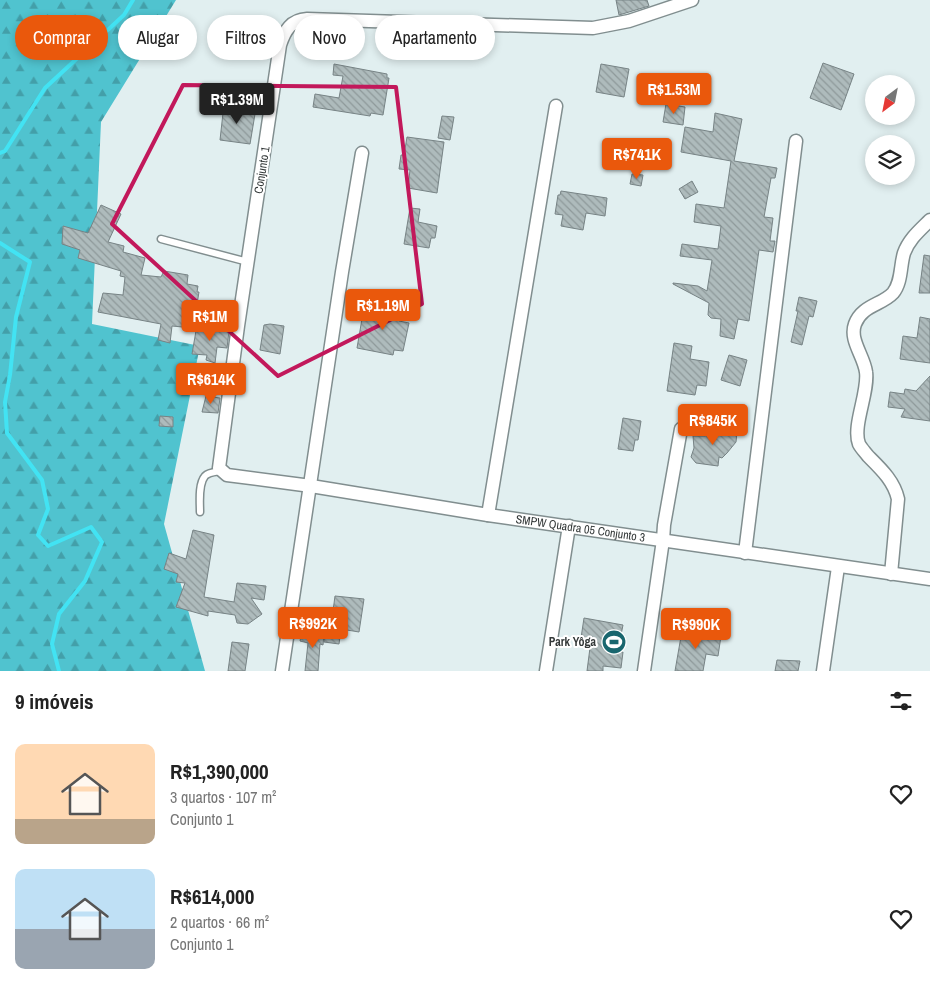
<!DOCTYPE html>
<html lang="pt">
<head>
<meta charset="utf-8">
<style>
  :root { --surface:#fff; --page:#f6f6f6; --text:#222; --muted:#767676; --accent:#ea580c }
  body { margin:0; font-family:"Archivo Narrow",sans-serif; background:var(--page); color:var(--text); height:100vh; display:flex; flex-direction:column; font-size:19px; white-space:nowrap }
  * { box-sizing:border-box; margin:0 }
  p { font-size:16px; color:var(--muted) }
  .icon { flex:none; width:28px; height:28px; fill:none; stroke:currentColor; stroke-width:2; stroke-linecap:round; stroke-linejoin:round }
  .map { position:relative; height:671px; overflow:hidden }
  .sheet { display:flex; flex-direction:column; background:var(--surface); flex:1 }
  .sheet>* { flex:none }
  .guide { position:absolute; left:15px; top:15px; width:500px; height:45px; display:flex; gap:10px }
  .needle { width:32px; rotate:212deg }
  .fabs { position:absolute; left:865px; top:75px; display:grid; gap:10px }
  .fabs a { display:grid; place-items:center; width:50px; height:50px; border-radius:50%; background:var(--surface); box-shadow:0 2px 8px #0003; font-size:25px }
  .price { position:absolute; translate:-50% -42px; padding:0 11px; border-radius:5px; background:var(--accent); color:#fff; font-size:16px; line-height:32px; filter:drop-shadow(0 1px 2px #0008) }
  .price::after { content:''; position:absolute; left:50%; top:30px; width:15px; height:11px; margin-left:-8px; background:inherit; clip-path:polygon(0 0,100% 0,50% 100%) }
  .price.active { background:#222; color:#fff }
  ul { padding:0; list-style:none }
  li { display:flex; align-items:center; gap:15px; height:125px; padding:0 15px }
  li span { display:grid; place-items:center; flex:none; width:140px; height:100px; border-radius:10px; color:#555 }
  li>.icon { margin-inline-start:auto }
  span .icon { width:60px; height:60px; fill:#fffc; stroke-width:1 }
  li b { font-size:21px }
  h2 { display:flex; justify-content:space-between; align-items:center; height:60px; padding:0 15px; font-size:21px }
  .pill { padding:0 18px; border-radius:22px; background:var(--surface); box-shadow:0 2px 8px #0003; font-size:18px; line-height:45px }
  .pill.active { background:var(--accent); color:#fff }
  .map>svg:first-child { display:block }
  .forest { fill:url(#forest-firs) }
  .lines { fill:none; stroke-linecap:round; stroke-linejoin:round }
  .stream { stroke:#42e3f3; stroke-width:4 }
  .building { fill:url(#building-back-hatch); stroke:#778385 }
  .service-casing { stroke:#818e8f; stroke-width:9 }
  .minor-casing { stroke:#818e8f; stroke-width:15 }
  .service { stroke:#fff; stroke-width:6 }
  .minor { stroke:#fff; stroke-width:12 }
  .marked { fill:none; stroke:#c2185b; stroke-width:4; stroke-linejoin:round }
  .labels { text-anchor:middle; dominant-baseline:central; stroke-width:4; stroke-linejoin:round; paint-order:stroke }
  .street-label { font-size:12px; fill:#333838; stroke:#fff }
  .poi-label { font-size:12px; font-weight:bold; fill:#333838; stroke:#fff; text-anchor:end }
</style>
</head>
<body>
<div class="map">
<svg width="930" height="671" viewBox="0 0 930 671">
  <defs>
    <pattern id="forest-firs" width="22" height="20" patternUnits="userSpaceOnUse" patternTransform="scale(1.25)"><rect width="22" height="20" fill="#50c3cf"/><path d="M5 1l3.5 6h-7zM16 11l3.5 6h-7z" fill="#439fa9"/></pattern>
    <pattern id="building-back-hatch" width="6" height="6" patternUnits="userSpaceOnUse" patternTransform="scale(1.25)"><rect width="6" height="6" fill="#aebbbc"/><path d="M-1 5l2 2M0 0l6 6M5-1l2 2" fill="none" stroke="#8e999a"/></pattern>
  </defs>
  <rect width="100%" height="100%" fill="#e1eff0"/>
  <path class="forest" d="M0 0H176L101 122 92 324 200 346 164 524 205 671H0Z"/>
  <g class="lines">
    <g class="stream">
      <path d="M0 153 5 151 45 88 124 15 133 0"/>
      <path d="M0 243 30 262 16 317 10 375 5 402 7 433 42 480 48 509 38 535 48 546 91 527 102 542 85 581 59 614 52 644 59 671"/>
    </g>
  </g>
  <g class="building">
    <path d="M616 0H647L649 6 619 15Z"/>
    <path d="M823 63 854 74 841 110 810 98Z"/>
    <path d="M334 64 387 74V78H389L383 115 371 113 370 116 313 107 315 94 339 98 343 76 333 75Z"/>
    <path d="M601 64 629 69 624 97 596 92Z"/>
    <path d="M224 104 236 106V111L255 114 250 144 220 140Z"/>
    <path d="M666 104 685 107 683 125 663 122Z"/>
    <path d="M715 113 742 119 734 161 777 168 775 178H771L764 217 773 218 770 241H775L773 252 759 250 749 321 738 319 734 339 720 336 721 319 711 318 708 315 709 303 673 284V283L698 286 707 291 712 260 680 256 682 244 718 249 721 226 694 222 696 204 724 208 731 161 681 152 685 127 713 132Z"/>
    <path d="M442 116 454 117 450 140 438 138Z"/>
    <path d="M407 137 444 142 437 193 408 188 410 170 399 169 401 155H404Z"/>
    <path d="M632 174 643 175 641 186 630 184Z"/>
    <path d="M692 181 698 192 685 199 679 189Z"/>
    <path d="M561 191 607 198 605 216 586 213 583 230 561 226 563 215 555 214 558 195H560Z"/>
    <path d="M101 205 121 214 108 242 124 246 123 252 145 258 141 275 161 277 164 271 188 275 187 284 198 286 197 292H199L193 328 172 326 170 343 158 340 161 324 98 312 103 293 123 295 125 277 120 276 121 271 78 258 80 250 62 244 63 226 88 233Z"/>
    <path d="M410 208 420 209 418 222 437 226 435 238H431L429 248 404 244Z"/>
    <path d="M924 255 930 256V293H919Z"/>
    <path d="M799 297 817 301 813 317 809 316 802 345 791 342 798 311H796Z"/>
    <path d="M380 302 402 307 399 321 409 323 403 351 394 350 393 355 357 348 363 313 378 316Z"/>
    <path d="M920 317 930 319V363L900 359 903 336 917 338Z"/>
    <path d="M270 324 284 326 280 354 260 350 264 325Z"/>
    <path d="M197 325 229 331 227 348 217 347 215 363 206 360 207 355 192 354Z"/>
    <path d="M674 343 692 346 690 359 709 362 706 386 697 385 695 395 667 391Z"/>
    <path d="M729 355 747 360 740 386 721 380Z"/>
    <path d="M930 376V421L901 417 905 409 888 407 890 392 904 394 905 389 916 391Z"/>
    <path d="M206 396 220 398 218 413 202 412Z"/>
    <path d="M160 416 173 417V427L159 426Z"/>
    <path d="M623 418 641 421 638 440H635L633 451 618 449Z"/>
    <path d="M706 428 737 432 736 442 727 453 722 458 719 457 718 466 696 463 691 457 694 448 693 436H705Z"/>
    <path d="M193 530 214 535 204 597 234 602 237 583 266 586 264 600 251 598 262 614 248 624 237 623 235 615 208 611V616L176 607 185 583 176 582 178 574 164 569 169 553 186 559Z"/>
    <path d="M335 596 364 599 359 632 341 629 339 644 324 642 327 621 329 611H333Z"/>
    <path d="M584 618 623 625 620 640H623L621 652H623L621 668 603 666V671H587L591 640 581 638Z"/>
    <path d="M683 625 694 627 692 632 721 636 718 656 706 654 703 671H675Z"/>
    <path d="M302 631 324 634 323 645 320 644 318 671H305L308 643 300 641Z"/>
    <path d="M232 642 249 644 245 671H228Z"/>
    <path d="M777 660 800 661 798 671H775Z"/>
  </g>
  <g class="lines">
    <defs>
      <g id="service">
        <path d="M161 239 248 262"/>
        <path d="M200 512C200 502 198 484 205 476 209 472 216 472 221 471"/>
      </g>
      <g id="minor">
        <path id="s1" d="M692 0 629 21 593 28 307 19C291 20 285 30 280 45L238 326 219 468 227 475 311 486 488 515 930 579"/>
        <path d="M488 515 556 106"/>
        <path d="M745 553 796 141"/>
        <path d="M891 574 898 499C894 481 881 469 868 456 865 452 861 448 859 444 852 426 869 392 866 372 864 356 849 340 855 324 862 305 882 305 893 293 902 282 900 266 904 253 909 239 920 230 930 220"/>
        <path d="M282 671 342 272 362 153"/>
        <path d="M546 671 569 526"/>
        <path d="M644 671 663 540 664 525 681 429"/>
        <path d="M823 671 838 567"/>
      </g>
    </defs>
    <use href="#service" class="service-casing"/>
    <use href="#minor" class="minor-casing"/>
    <use href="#service" class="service"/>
    <use href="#minor" class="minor"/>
  </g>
  <path class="marked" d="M183 85 396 87 422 304 278 376 112 224Z"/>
  <defs>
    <symbol id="stadium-disc" viewBox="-11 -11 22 22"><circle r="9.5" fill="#19666e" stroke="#fff"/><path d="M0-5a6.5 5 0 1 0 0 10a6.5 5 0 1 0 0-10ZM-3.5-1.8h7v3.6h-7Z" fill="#fff"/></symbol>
  </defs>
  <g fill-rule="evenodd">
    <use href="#stadium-disc" x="600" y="628" width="28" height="28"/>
  </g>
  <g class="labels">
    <g class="street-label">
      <text transform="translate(262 170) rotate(-81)">Conjunto 1</text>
      <text stroke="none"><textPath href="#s1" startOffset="1225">SMPW Quadra 05 Conjunto 3</textPath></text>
    </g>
    <g class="poi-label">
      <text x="596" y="642">Park Yôga</text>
    </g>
  </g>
</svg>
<div class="fabs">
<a><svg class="needle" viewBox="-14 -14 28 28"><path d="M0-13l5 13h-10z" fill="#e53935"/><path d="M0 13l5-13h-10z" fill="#767676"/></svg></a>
<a><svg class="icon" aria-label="layers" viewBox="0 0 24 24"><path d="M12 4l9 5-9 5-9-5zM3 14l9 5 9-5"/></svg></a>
</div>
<b class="price" style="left:674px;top:115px">R$1.53M</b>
<b class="price active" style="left:237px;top:125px">R$1.39M</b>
<b class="price" style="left:637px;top:180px">R$741K</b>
<b class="price" style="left:383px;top:331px">R$1.19M</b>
<b class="price" style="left:210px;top:342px">R$1M</b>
<b class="price" style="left:211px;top:405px">R$614K</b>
<b class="price" style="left:713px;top:446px">R$845K</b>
<b class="price" style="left:313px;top:649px">R$992K</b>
<b class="price" style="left:696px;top:650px">R$990K</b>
<div class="guide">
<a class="pill active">Comprar</a>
<a class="pill">Alugar</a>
<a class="pill">Filtros</a>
<a class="pill">Novo</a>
<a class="pill">Apartamento</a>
</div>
</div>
<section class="sheet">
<h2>9 imóveis<svg class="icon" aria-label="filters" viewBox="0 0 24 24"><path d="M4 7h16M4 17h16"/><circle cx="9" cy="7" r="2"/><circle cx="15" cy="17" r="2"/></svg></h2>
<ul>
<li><span style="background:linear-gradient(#ffd9b3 75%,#b9a48a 0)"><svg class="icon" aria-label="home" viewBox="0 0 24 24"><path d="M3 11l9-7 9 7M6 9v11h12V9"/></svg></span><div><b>R$1,390,000</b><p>3 quartos · 107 m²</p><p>Conjunto 1</p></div><svg class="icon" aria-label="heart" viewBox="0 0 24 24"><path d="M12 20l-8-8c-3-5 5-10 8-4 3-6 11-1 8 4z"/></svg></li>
<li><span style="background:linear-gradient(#bfe0f5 60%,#9aa5b1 0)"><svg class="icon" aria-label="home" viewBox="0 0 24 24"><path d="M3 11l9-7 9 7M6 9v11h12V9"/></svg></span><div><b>R$614,000</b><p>2 quartos · 66 m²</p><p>Conjunto 1</p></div><svg class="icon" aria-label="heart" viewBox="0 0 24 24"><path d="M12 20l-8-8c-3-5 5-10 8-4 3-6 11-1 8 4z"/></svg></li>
</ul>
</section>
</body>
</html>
